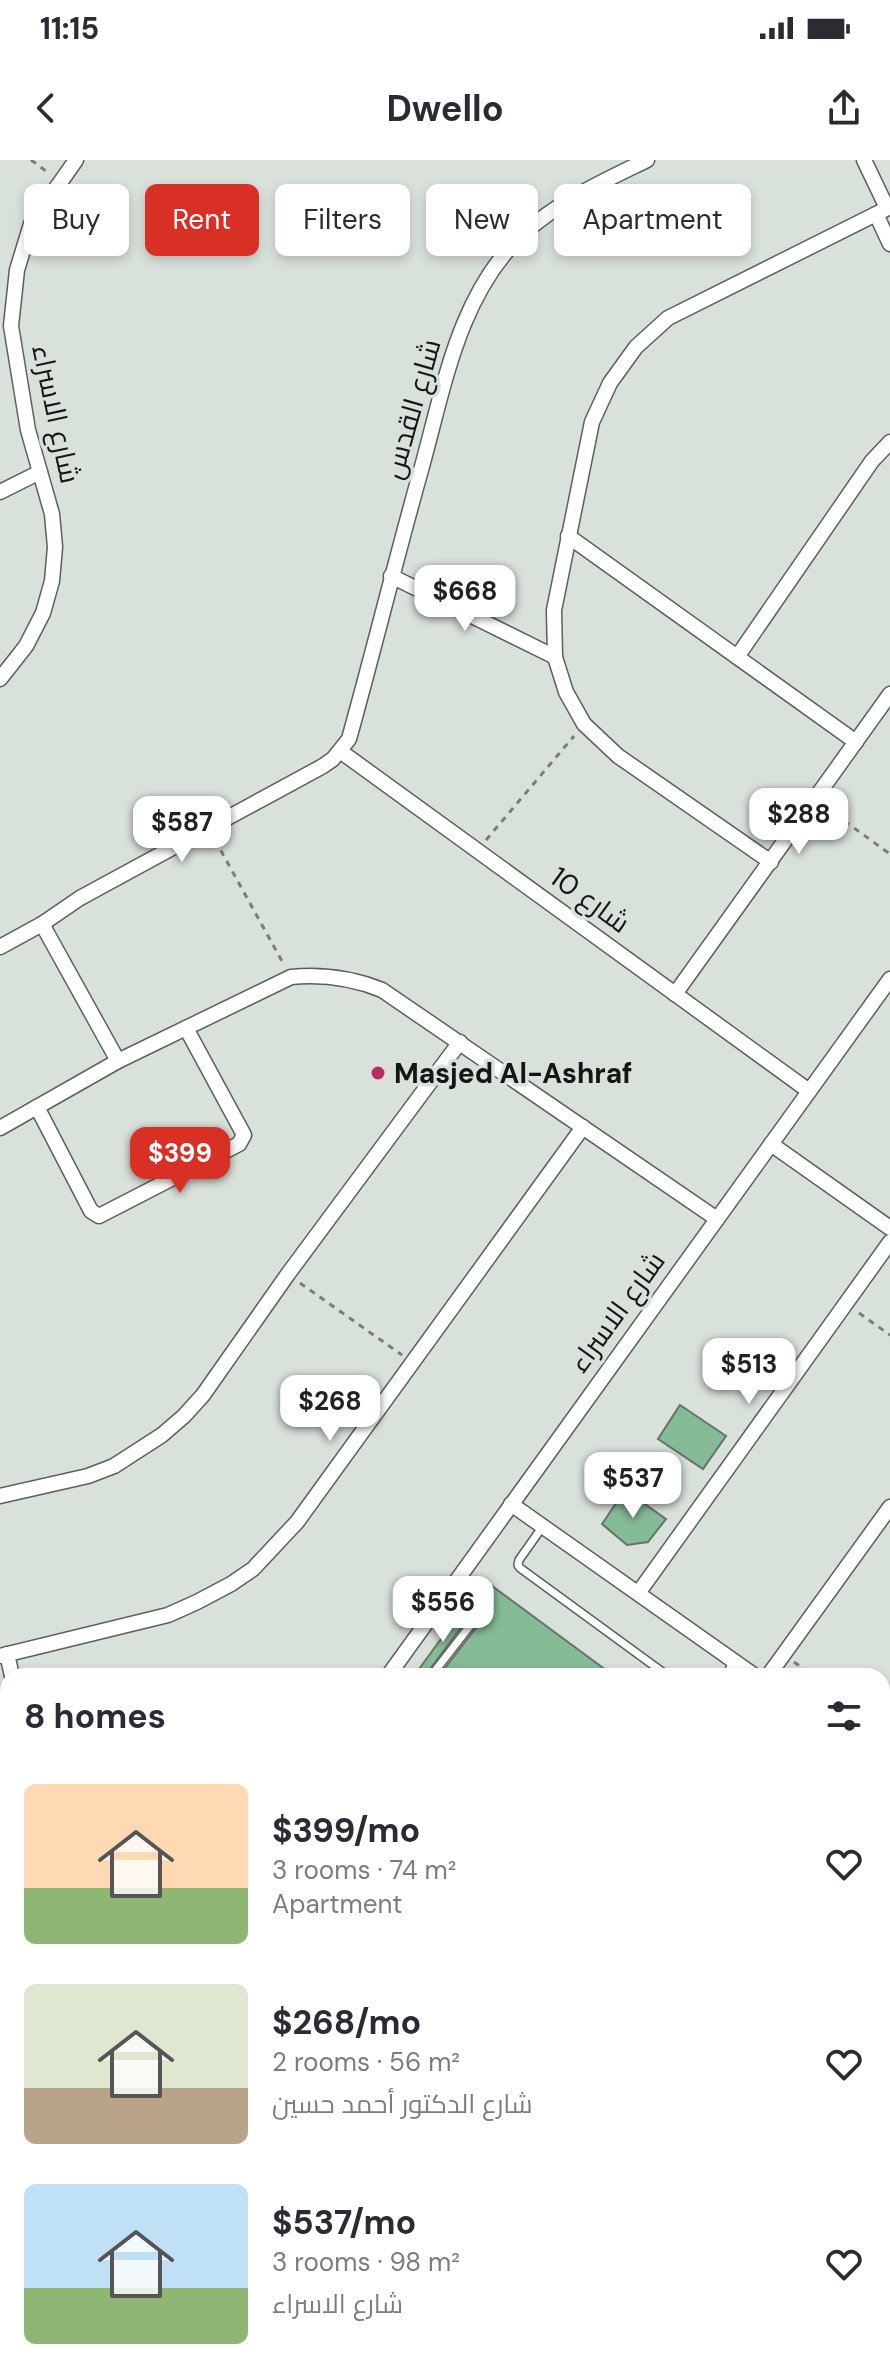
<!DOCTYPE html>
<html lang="en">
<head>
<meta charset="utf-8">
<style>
  :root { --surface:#fff; --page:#f2f2f3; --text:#2b2b33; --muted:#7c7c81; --accent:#d93025 }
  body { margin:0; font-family:"DM Sans",Cairo,sans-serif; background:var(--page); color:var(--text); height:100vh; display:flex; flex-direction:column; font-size:30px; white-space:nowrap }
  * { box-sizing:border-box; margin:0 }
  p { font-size:26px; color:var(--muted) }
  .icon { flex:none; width:44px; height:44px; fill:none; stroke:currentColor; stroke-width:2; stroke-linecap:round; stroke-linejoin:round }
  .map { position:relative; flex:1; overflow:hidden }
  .drawer { position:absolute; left:0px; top:1508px; width:890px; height:712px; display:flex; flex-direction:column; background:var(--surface); border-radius:24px 24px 0 0; box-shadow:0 4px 12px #0003 }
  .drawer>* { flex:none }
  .hud { position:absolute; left:24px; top:24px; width:842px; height:72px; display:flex; gap:16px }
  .price { position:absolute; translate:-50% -68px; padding:0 18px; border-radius:16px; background:#fff; color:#222; font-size:26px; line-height:52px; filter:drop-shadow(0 2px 4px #0008) }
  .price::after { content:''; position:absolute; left:50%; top:48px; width:24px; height:18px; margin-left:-12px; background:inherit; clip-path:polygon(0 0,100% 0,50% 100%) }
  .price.active { background:var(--accent); color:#fff }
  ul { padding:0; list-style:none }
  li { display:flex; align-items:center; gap:24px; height:200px; padding:0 24px }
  li span { display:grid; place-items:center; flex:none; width:224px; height:160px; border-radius:12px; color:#555 }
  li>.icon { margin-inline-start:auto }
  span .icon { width:96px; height:96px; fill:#fffc; stroke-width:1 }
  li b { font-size:34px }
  h2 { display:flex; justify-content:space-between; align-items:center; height:96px; padding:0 24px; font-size:34px }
  .chip { padding:0 28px; border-radius:12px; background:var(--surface); box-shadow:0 4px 12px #0003; font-size:28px; line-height:72px }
  .chip.active { background:var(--accent); color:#fff }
  .status { display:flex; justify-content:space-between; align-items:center; height:56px; padding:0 40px; background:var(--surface); direction:ltr }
  .status svg { height:22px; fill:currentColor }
  header { display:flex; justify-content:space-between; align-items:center; height:104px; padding:0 24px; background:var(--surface); font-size:36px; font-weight:700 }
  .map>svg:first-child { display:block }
  .green { fill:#b4d7bd }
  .building { fill:#85bb95; stroke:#6a716c; stroke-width:2 }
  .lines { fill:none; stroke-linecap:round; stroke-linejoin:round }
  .lane-casing { stroke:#5a615c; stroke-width:10 }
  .street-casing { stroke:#5a615c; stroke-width:17 }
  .secondary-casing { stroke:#5a615c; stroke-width:23 }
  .highway-casing { stroke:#5a615c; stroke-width:29 }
  .path { stroke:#797e7a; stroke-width:3; stroke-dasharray:6 6; stroke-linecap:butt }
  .lane { stroke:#fff; stroke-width:7 }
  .street { stroke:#fff; stroke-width:14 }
  .secondary { stroke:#fff; stroke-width:20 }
  .highway { stroke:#fff; stroke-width:26 }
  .poi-dot { fill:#b82c61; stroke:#d9e1db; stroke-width:3 }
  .labels { text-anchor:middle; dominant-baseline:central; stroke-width:7; stroke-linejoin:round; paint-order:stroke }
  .street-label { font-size:28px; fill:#131614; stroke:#d9e1db }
  .poi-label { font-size:28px; font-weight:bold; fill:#131614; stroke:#d9e1db; text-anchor:start }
</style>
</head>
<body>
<div class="status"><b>11:15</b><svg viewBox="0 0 49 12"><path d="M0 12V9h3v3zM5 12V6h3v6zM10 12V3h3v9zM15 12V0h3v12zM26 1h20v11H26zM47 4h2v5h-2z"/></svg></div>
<header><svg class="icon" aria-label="back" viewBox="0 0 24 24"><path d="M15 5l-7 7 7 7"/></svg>Dwello<svg class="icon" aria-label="share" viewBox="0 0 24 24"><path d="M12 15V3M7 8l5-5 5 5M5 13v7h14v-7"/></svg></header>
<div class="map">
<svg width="890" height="2220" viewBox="0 0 890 2220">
  <rect width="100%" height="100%" fill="#d9e1db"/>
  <path class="green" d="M890 1650V1746L882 1737V1660Z"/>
  <g class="building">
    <path d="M680 1245 726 1276 703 1309 658 1279Z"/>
    <path d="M625 1330 666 1359 648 1382 627 1385 602 1364Z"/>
    <path d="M484 1420 614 1516H439L478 1465 480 1450 474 1434Z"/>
    <path d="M465 1446 467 1459 425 1516H414Z"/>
  </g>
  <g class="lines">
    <defs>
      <g id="lane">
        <path d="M543 1366 519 1400 518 1405 520 1408 668 1516"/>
        <path d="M431 1516 473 1462C478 1446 465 1434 457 1422"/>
        <path d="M727 1516 733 1500"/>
        <path d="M882 1743 890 1753"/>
        <path d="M882 1804 890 1796"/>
        <path d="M0 1917 1 1922"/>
      </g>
      <g id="street">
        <path d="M864 0 887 48"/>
        <path d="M876 54 890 84"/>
        <path d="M0 332 40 312"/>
        <path d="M568 376 856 582"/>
        <path d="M391 416 555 497"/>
        <path d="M737 497 872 301 890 282"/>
        <path d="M0 519 26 486 43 453 52 421 55 387 52 354 28 270 11 166 17 110 31 64 76 0"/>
        <path d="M340 591 809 931"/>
        <path d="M771 702 618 596 584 564 566 532 555 497 554 450 592 262 610 223 636 187 668 158 890 47"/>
        <path d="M42 764 118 901"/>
        <path d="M0 787 42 764 80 738 323 606 333 599 349 579C374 489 396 399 421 310 444 228 458 135 523 74 559 41 604 21 647 0"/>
        <path d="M675 834 890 534"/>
        <path d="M37 947 91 1051 99 1056 239 984 244 975 186 868"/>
        <path d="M0 968 118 901 291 817C323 814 352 818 382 830L717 1059"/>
        <path d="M771 984 890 1068"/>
        <path d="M0 1336 88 1316 114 1306 162 1275 184 1256 203 1235 288 1114 460 882"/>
        <path d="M511 1344 755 1516"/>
        <path d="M639 1432 890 1082"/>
        <path d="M7 1494 12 1516"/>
        <path d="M0 1496 168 1455 197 1442 231 1424 253 1409 297 1362 583 967"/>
        <path d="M388 1516 890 819"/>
        <path d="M768 1516 890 1347"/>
        <path d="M882 1630 890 1619"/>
        <path d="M0 1652 8 1650"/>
        <path d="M0 1765 8 1763"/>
        <path d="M882 1971 890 1963"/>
        <path d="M0 2023 8 2021"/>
        <path d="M882 2166 890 2159"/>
        <path d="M606 2212 617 2220"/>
        <path d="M822 2220 831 2212"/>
      </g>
      <g id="secondary">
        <path d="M0 1998 8 1997"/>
        <path d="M549 2212 560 2220"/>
      </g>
      <path id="highway" d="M865 2220 874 2212"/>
    </defs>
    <use href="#lane" class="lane-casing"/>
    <use href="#street" class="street-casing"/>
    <use href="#secondary" class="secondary-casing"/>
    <use href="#highway" class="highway-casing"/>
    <g class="path">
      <path d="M31 0 50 14"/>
      <path d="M825 647 890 694"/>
      <path d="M215 680 283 803"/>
      <path d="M486 680 574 576"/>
      <path d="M300 1123 402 1195"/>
      <path d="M859 1153 890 1175"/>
      <path d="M794 1502 814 1516"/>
      <path d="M882 1565 890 1571"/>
      <path d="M882 1692 890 1688"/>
      <path d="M882 1890 890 1899"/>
    </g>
    <use href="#lane" class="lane"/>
    <use href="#street" class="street"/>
    <use href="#secondary" class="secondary"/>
    <use href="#highway" class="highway"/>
  </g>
  <circle class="poi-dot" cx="378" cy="913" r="8"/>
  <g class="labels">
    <g class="street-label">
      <text transform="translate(412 249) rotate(-74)">شارع القدس</text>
      <text transform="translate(56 254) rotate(78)">شارع الاسراء</text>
      <text transform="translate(590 740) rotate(36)">شارع 10</text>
      <text transform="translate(617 1152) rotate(-54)">شارع الاسراء</text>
    </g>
    <g class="poi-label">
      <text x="394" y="913">Masjed Al-Ashraf</text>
    </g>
  </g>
</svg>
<b class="price" style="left:465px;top:473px">$668</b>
<b class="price" style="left:799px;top:696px">$288</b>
<b class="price" style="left:182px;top:704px">$587</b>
<b class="price active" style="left:180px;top:1035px">$399</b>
<b class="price" style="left:749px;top:1246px">$513</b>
<b class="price" style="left:330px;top:1283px">$268</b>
<b class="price" style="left:633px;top:1360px">$537</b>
<b class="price" style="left:443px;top:1484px">$556</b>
<div class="hud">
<a class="chip">Buy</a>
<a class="chip active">Rent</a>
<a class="chip">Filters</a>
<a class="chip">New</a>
<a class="chip">Apartment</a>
</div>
<section class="drawer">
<h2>8 homes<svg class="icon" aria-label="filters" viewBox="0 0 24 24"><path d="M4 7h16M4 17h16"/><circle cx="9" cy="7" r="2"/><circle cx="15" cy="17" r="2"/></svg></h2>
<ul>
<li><span style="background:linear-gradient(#ffd9b3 65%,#8fb573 0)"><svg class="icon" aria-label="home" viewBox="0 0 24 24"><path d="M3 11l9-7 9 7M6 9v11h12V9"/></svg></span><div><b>$399/mo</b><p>3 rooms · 74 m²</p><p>Apartment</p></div><svg class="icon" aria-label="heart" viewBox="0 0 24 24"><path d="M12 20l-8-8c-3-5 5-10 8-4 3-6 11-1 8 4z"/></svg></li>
<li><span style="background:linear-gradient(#dfe7d0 65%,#b9a48a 0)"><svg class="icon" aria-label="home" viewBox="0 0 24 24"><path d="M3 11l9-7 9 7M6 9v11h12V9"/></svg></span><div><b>$268/mo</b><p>2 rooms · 56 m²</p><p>شارع الدكتور أحمد حسين</p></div><svg class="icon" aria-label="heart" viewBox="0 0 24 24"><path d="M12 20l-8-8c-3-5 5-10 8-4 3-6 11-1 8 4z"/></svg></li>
<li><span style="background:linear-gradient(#bfe0f5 65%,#8fb573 0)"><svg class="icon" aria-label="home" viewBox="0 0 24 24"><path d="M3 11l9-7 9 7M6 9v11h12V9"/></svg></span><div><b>$537/mo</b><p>3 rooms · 98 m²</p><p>شارع الاسراء</p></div><svg class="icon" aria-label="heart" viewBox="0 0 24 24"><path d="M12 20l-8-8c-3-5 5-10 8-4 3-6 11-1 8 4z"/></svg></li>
</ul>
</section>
</div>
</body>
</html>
